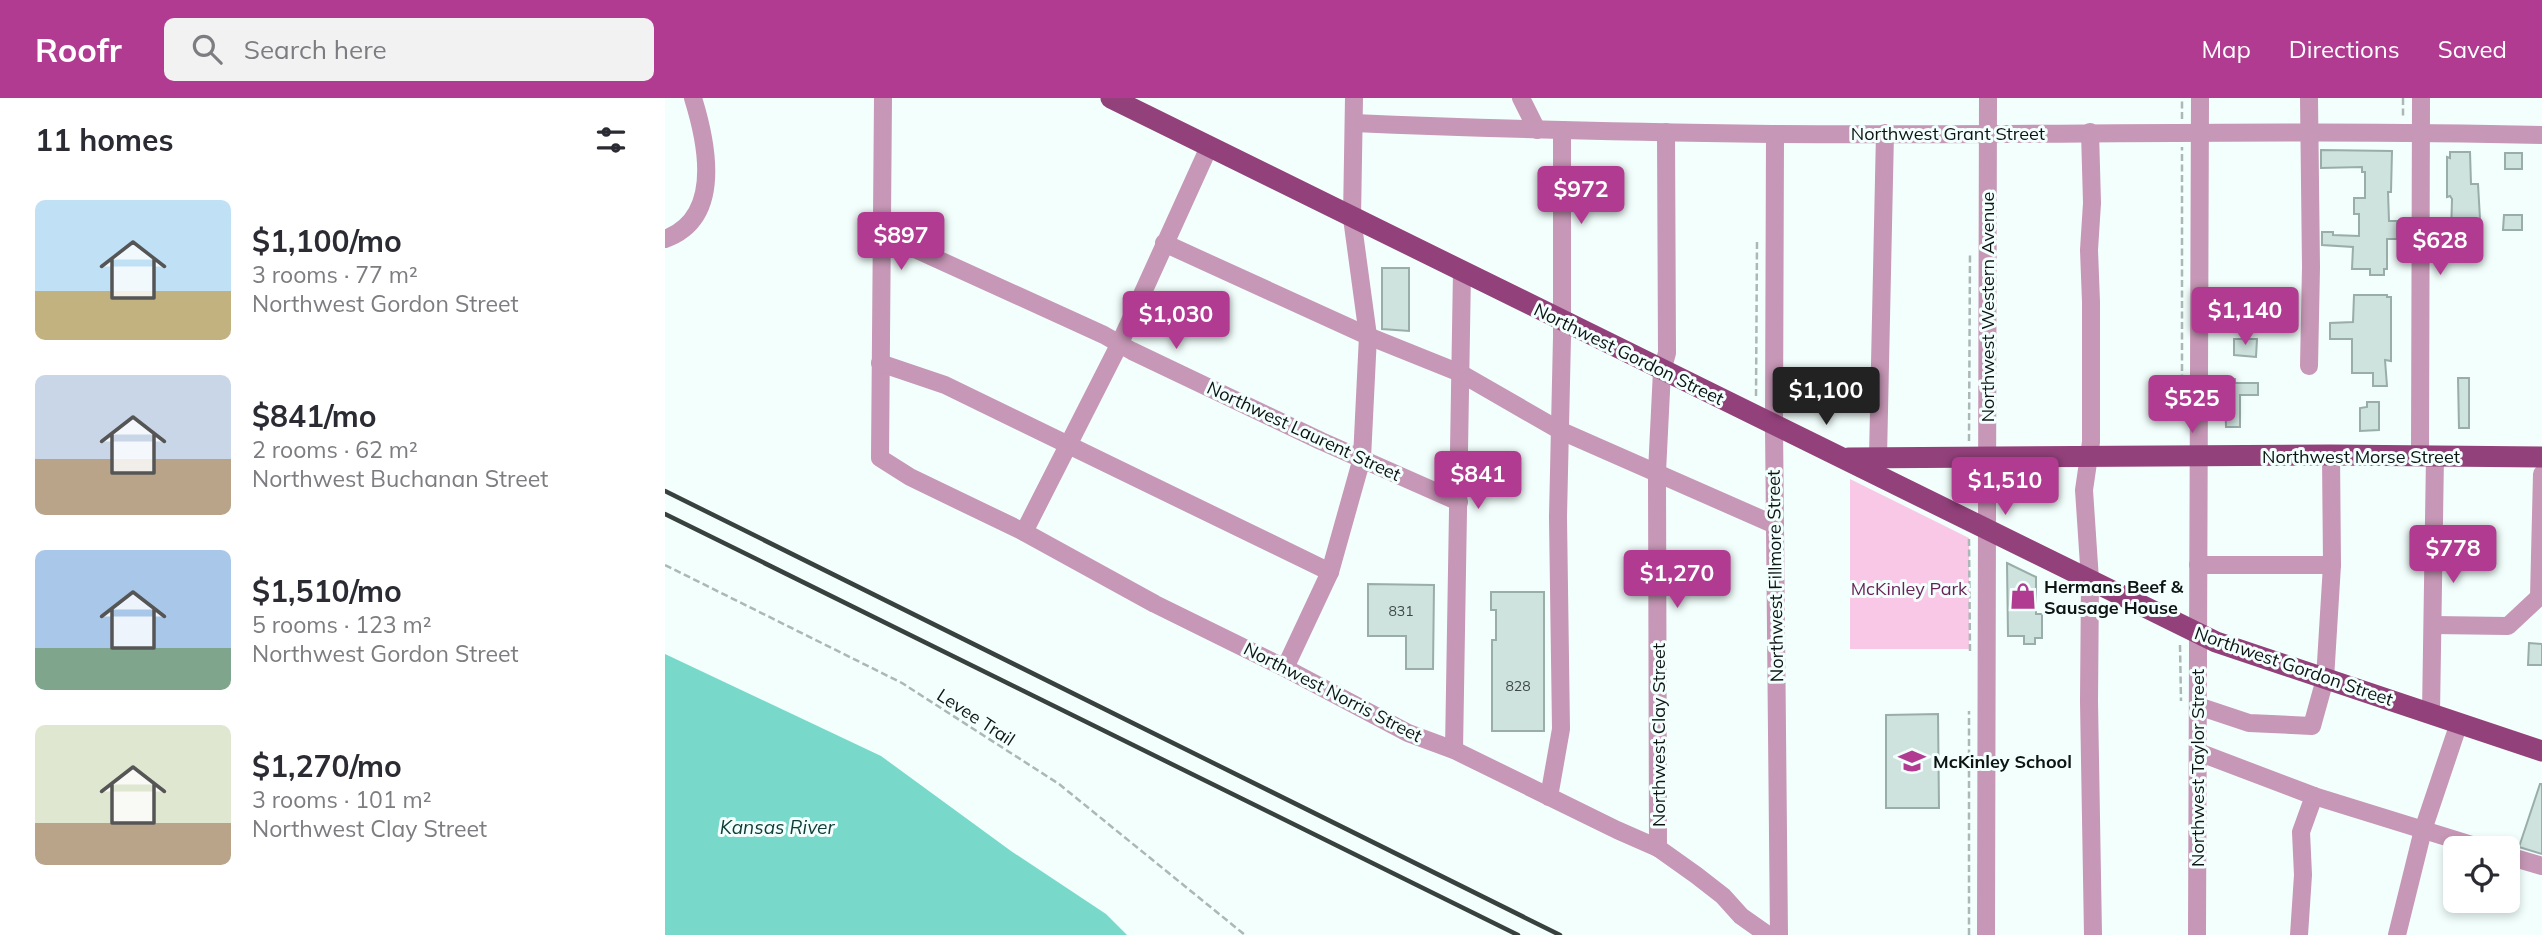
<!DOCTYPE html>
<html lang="en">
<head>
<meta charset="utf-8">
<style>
  :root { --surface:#fff; --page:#f2f2f3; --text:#2b2b33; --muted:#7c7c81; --accent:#b13b91 }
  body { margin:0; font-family:Mulish,sans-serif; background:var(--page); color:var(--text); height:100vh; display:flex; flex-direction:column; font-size:26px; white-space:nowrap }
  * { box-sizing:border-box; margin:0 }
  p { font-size:23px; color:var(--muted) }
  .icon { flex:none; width:38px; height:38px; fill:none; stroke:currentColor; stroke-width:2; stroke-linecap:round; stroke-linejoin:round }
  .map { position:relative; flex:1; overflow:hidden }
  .sheet { display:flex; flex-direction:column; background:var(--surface); width:665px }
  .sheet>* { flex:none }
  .tools { position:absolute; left:1778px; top:738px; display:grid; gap:14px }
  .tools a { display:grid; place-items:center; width:77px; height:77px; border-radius:10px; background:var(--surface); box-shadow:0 4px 10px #0003; font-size:35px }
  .price { position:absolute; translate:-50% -60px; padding:0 16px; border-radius:7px; background:var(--accent); color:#fff; font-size:23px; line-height:46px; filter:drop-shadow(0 2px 4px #0008) }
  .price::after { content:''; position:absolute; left:50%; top:42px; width:21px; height:16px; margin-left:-10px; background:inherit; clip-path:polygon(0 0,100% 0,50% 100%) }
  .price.selected { background:#222; color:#fff }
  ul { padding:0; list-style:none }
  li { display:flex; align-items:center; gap:21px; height:175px; padding:0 35px }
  li span { display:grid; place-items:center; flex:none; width:196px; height:140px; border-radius:10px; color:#555 }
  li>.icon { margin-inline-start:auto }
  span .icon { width:84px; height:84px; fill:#fffc; stroke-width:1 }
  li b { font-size:30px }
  h2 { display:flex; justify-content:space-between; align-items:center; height:84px; padding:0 35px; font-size:30px }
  header { display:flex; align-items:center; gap:42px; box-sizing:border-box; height:98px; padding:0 35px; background:var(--accent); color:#fff }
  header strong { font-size:33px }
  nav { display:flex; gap:38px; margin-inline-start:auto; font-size:24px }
  .search { width:490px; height:63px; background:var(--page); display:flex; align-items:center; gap:18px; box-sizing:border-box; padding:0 24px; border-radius:10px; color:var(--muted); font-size:26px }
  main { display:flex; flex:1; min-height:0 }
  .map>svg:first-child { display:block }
  .green { fill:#f8c8e6 }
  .water { fill:#78d9ca }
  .building { fill:#cee2de; stroke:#99ada9; stroke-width:2 }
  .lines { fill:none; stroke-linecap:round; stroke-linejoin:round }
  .path { stroke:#acb8b5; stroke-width:2.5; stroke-dasharray:7 3.5; stroke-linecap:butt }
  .minor { stroke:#c697b6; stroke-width:18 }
  .major { stroke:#93417b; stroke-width:21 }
  .rail { stroke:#39413f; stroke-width:4.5 }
  .labels { text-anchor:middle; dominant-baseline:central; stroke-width:6; stroke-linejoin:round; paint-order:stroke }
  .number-label { font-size:14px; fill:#3d4846 }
  .street-label { font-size:18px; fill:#0d1413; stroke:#f2fffc }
  .poi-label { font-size:18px; font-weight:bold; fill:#0d1413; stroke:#f2fffc; text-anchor:start }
  .park-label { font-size:18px; fill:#6a1f56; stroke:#f2fffc }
  .water-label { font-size:19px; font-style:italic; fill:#0f3c37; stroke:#f2fffc }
</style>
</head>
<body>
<header>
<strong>Roofr</strong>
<div class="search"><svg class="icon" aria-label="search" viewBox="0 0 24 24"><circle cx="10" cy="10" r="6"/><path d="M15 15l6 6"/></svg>Search here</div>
<nav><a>Map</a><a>Directions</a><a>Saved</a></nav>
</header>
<main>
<section class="sheet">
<h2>11 homes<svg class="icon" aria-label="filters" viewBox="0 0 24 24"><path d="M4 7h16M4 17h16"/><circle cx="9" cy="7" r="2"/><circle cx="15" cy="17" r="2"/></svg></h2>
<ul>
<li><span style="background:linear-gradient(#bfe0f5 65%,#c2b280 0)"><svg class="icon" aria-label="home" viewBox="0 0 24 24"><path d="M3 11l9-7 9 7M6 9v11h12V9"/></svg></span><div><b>$1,100/mo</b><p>3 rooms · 77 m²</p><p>Northwest Gordon Street</p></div></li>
<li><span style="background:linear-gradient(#c9d6e8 60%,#b9a48a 0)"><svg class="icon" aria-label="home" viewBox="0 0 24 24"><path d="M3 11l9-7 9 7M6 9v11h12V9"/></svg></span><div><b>$841/mo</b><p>2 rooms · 62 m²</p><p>Northwest Buchanan Street</p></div></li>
<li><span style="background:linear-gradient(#a9c7e8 70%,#7fa58c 0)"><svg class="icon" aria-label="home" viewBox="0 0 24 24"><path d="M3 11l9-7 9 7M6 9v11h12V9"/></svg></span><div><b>$1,510/mo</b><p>5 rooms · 123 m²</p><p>Northwest Gordon Street</p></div></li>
<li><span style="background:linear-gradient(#dfe7d0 70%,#b9a48a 0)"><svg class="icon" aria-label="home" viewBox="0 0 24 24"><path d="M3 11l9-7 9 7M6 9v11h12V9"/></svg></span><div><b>$1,270/mo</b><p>3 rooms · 101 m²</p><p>Northwest Clay Street</p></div></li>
</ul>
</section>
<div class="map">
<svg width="1877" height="837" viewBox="0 0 1877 837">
  <rect width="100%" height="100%" fill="#f2fffc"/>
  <path class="green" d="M1185 381 1304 440V551H1185Z"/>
  <path class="water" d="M0 556 216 658 346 753 441 816 462 837H0Z"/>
  <g class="building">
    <path d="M1656 52 1727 53 1726 94H1723L1724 123H1732V141H1722V171H1719V177H1705V171H1687L1688 149 1657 147V134H1668V137L1694 138V116H1689V100H1700V74H1697V69L1656 70Z"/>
    <path d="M1785 54H1805L1806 86H1813L1816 138 1786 137 1787 101 1785 98 1782 99V59L1785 60Z"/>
    <rect x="1840" y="55" width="17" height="16"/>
    <path d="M1839 117H1857V132H1838Z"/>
    <path d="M717 170H744V233L717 231Z"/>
    <path d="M1689 197H1722V199H1726V263L1720 262 1722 288H1708V275H1687V241H1665V225L1688 224Z"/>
    <path d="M1569 241H1592L1591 259 1569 257Z"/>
    <path d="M1793 280H1804V330H1794Z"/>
    <path d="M1553 281H1570V285H1593V297H1575V329H1561L1560 292H1553Z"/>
    <path d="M1702 304H1714V332L1695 333V310L1702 309Z"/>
    <path d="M1342 465 1371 479V516H1377V540H1370V546H1359V538H1343Z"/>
    <path d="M703 486 769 487 768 571H741V538H703Z"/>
    <path d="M826 494H879V633H827V542H831V512H826Z"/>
    <path d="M1864 545 1877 546V567H1863Z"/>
    <path d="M1273 616 1274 710H1221V617Z"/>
    <path d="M1875 686H1877V756L1854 749Z"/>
  </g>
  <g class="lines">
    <g class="path">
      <path d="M1738 0V20"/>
      <path d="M1517 21V0"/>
      <path d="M1091 298 1092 144"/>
      <path d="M1517 315V49"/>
      <path d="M1304 343 1305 154"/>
      <path d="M1304 441 1305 554"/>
      <path d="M0 467 237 585 394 686 580 837"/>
      <path d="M1515 547 1516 603"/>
      <path d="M1304 837V613"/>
    </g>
    <g class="minor">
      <path d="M218 0 215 360 245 379 359 434 490 506 620 570 743 635 789 652 952 732 993 750 1031 777 1058 798 1076 818 1103 837"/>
      <path d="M856 0 872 32"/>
      <path d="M1644 0 1646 169 1644 268"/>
      <path d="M689 25C828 31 967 34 1107 36 1363 38 1620 31 1877 37"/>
      <path d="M1425 34 1427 105 1424 152 1426 204V344L1419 392 1425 482 1424 603 1428 837"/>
      <path d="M1110 36 1109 328 1114 837"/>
      <path d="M0 141C58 120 42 45 28 0"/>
      <path d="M217 141 239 146 439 237 467 253 656 343 794 404"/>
      <path d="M499 145 703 238 795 275 894 332 1110 427"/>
      <path d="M215 265 280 287 665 474"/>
      <path d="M1755 358 1756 0"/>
      <path d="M1213 359 1220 35"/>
      <path d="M359 434 455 245 544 49"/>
      <path d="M1533 467H1667L1666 357"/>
      <path d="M1768 527 1843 528 1874 499 1877 376"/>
      <path d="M620 570 665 474 697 360 703 238 687 120 689 0"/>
      <path d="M1533 608 1584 625 1647 628 1660 581 1667 467"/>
      <path d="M1766 615 1770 358"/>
      <path d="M789 652 797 173"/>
      <path d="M1533 654 1649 698 1636 734 1638 777 1634 837"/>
      <path d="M1649 698 1820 751"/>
      <path d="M884 699 896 631 893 419 897 239V33"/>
      <path d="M993 750 992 374 997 273 1002 255 1001 34"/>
      <path d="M1843 758 1877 768"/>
      <path d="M1321 837 1323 0"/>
      <path d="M1532 837 1535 0"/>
      <path d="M1732 837 1758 732 1794 625"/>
    </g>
    <g class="major">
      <path d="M446 0 1551 544 1877 653"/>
      <path d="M1183 360 1666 357 1877 359"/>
    </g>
    <g class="rail">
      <path d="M0 393 895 837"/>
      <path d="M0 416 853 837"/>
    </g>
  </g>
  <defs>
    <symbol id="shop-bare" viewBox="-9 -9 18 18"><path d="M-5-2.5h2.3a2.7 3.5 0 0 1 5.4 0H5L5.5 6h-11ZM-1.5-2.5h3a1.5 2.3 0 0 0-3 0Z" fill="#b13b91" stroke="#f2fffc" stroke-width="2.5" paint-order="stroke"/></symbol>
    <symbol id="school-bare" viewBox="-9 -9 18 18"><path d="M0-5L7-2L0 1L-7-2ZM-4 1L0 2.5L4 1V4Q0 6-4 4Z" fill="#b13b91" stroke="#f2fffc" stroke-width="2.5" paint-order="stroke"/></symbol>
  </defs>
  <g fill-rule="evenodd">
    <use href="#shop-bare" x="1339" y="479" width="38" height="38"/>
    <use href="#school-bare" x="1228" y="644" width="38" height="38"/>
  </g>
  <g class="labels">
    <g class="number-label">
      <text x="736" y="513">831</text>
      <text x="853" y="588">828</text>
    </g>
    <g class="street-label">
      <text x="1283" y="35">Northwest Grant Street</text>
      <text transform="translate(1322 209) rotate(-90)">Northwest Western Avenue</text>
      <text transform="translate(964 256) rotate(26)">Northwest Gordon Street</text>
      <text transform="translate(639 333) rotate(25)">Northwest Laurent Street</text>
      <text x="1696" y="358">Northwest Morse Street</text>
      <text transform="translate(1110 478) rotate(-91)">Northwest Fillmore Street</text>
      <text transform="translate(1629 568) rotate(19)">Northwest Gordon Street</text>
      <text transform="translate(668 594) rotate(27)">Northwest Norris Street</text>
      <text transform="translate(311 619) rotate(33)">Levee Trail</text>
      <text transform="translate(993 637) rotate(-90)">Northwest Clay Street</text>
      <text transform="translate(1532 670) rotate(-90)">Northwest Taylor Street</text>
    </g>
    <g class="poi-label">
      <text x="1379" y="488">Hermans Beef &amp;<tspan x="1379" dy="21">Sausage House</tspan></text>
      <text x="1268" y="663">McKinley School</text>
    </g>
    <g class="park-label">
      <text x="1244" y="490">McKinley Park</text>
    </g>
    <g class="water-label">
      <text x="112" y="729">Kansas River</text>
    </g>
  </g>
</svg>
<div class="tools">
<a><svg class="icon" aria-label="locate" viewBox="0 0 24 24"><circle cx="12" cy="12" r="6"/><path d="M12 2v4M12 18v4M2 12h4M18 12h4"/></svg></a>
</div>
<b class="price" style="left:916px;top:128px">$972</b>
<b class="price" style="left:236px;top:174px">$897</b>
<b class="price" style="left:1775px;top:179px">$628</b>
<b class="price" style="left:1580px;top:249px">$1,140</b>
<b class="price" style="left:511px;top:253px">$1,030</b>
<b class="price selected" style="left:1161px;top:329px">$1,100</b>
<b class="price" style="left:1527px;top:337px">$525</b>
<b class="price" style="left:813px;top:413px">$841</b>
<b class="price" style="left:1340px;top:419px">$1,510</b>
<b class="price" style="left:1788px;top:487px">$778</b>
<b class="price" style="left:1012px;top:512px">$1,270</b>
</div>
</main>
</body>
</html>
